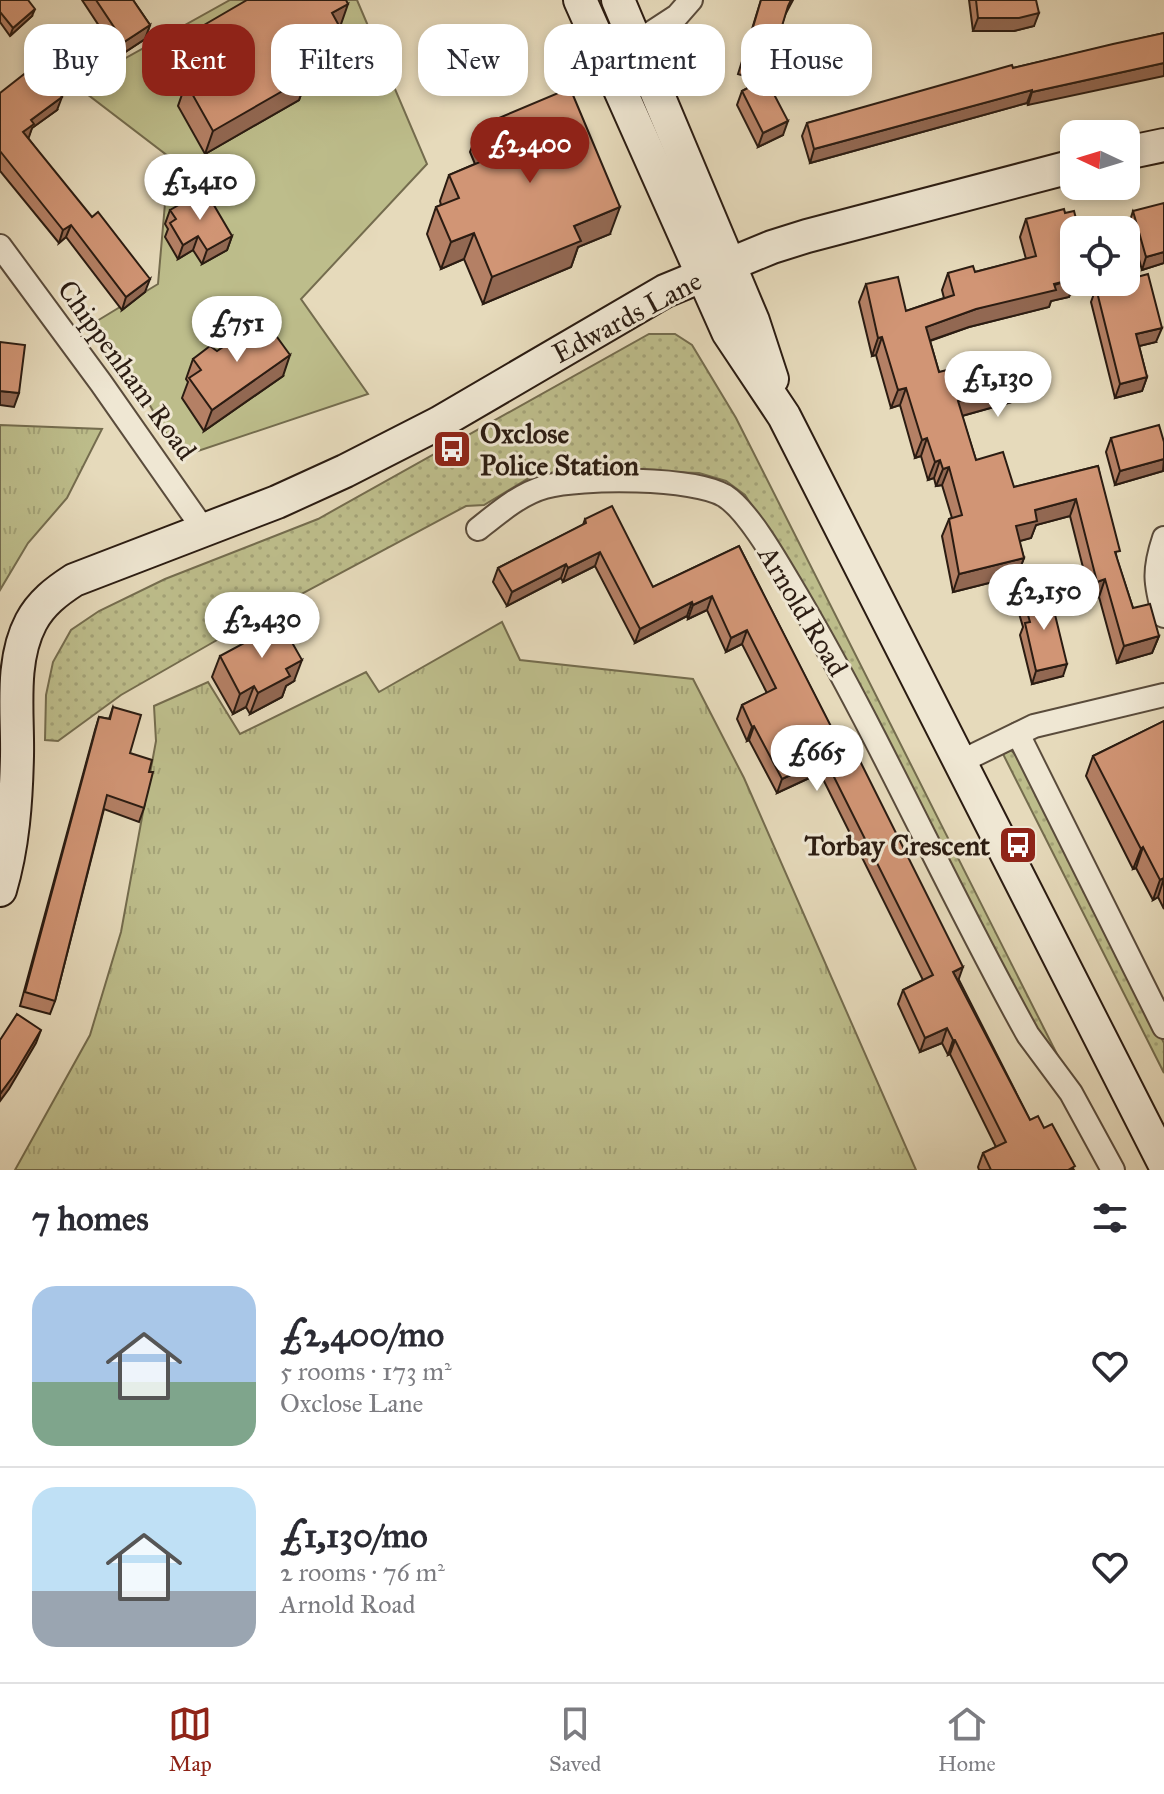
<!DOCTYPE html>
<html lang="en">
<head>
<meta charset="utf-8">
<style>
  :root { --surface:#fff; --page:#f7f7f7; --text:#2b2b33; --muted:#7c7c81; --line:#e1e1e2; --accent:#8f2418 }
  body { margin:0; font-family:"IM FELL Great Primer",serif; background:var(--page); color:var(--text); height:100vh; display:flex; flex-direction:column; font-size:30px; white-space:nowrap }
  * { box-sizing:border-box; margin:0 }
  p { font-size:26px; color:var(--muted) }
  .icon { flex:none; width:44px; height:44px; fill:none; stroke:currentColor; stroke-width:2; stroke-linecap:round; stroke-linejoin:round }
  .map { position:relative; height:1170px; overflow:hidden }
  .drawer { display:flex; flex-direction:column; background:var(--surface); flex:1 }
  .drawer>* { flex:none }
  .hud { position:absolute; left:24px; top:24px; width:1116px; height:72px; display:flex; gap:16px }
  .needle { width:52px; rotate:274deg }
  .controls { position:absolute; left:1060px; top:120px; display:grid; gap:16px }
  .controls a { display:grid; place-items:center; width:80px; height:80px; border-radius:16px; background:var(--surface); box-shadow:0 4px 12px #0003; font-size:40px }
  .price { position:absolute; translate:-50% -68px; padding:0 18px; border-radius:28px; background:#fff; color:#222; font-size:26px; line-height:52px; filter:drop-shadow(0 2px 4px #0008) }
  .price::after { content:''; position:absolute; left:50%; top:48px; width:24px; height:18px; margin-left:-12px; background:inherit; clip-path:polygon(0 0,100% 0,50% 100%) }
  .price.selected { background:var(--accent); color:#fff }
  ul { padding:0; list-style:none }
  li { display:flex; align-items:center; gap:24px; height:200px; padding:0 32px }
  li+li { border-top:2px solid var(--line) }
  li span { display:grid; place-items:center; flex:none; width:224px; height:160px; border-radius:24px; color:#555 }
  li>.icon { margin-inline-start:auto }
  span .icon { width:96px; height:96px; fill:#fffc; stroke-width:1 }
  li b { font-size:34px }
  h2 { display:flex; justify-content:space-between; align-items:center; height:96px; padding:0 32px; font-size:34px }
  .tag { padding:0 28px; border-radius:24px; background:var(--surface); box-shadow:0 4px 12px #0003; font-size:28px; line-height:72px }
  .tag.selected { background:var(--accent); color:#fff }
  .tab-bar { display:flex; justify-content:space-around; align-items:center; height:112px; border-top:2px solid var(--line); background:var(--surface); font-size:22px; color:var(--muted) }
  .tab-bar a { display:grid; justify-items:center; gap:4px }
  .tab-bar .selected { color:var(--accent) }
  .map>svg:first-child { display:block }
  .grass { fill:url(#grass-dots); stroke:#746c4e; stroke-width:2 }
  .park { fill:url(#park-tufts); stroke:#746c4e; stroke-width:2 }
  .pitch { fill:#bdbd8b; stroke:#746c4e; stroke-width:2 }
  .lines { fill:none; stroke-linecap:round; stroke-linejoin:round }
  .street-casing { stroke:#5a4c3c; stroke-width:26 }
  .secondary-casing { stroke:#2b1c12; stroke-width:36 }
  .street { stroke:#efe7d3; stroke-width:22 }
  .secondary { stroke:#efe7d3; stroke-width:32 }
  .wall { fill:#b48065; stroke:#2b1c12; stroke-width:2 }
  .shaded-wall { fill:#926852; stroke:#2b1c12; stroke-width:2 }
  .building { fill:#d19575; stroke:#2b1c12; stroke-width:2 }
  .labels { text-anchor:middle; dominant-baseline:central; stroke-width:6; stroke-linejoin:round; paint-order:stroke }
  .street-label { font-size:28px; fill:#2b1c12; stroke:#efe7d3 }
  .poi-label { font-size:28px; font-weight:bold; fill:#2b1c12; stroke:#efe7d3; text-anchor:start }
</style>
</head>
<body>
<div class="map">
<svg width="1164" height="1170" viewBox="0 0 1164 1170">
  <defs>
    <pattern id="grass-dots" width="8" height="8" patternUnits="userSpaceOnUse" patternTransform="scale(2)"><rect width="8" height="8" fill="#bdbd8b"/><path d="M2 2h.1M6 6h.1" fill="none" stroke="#a3a277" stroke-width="1.8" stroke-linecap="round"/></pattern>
    <pattern id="park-tufts" width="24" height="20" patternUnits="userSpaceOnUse" patternTransform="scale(2)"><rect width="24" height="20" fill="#bdbd8b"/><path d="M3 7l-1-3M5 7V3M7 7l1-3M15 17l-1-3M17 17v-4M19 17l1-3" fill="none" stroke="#a3a277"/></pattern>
  </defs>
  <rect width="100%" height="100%" fill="#e6dabb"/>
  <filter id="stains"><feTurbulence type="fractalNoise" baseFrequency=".0025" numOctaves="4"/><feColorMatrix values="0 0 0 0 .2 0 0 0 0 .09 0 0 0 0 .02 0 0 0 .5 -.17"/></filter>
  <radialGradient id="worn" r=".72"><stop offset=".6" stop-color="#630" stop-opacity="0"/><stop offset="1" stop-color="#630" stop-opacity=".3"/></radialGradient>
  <g class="grass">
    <path d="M649 334H675L692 345 736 418 1067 1074 1032 1027 817 609 745 495 726 481 699 473 567 469 529 478 484 505 466 506 238 628 121 695 58 741 45 740 46 695 53 662 71 630 99 611 165 579 318 519Z"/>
    <path d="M1011 750 1025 766 1164 1043V1073L1003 754Z"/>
  </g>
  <g class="park">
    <path d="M0 425 102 429 67 498 28 543 0 590Z"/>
    <path d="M502 622 520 660 693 679 744 778 916 1170H15L90 1035 121 932 156 741 154 706 208 682 240 734 366 672 379 692Z"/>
  </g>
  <path class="pitch" d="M230 0H357L427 164 301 299 368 394 180 457 145 397 92 324 158 284 166 192 194 176 87 94 81 83Z"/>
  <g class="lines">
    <defs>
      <g id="street">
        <path d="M625 50 677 16 691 0"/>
        <path d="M0 246 101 383 204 530"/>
        <path d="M478 529C498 513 520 494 545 487 581 477 694 477 725 496 751 513 782 571 799 599 882 741 948 892 1028 1035L1071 1093 1113 1170"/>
        <path d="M1164 538C1153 571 1155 583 1164 616"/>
        <path d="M1018 734 1164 1027"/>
        <path d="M960 762 1034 726 1164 695"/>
      </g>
      <g id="secondary">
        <path d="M580 0 728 332 784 416 1164 1163"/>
        <path d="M618 0 753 321 772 379"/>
        <path d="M1126 153 1164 145"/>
        <path d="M0 890C13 846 16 801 17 756 18 713 10 662 31 622 41 603 57 591 74 580L277 502 345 471 439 423 665 291 772 247 807 236 1074 166"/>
      </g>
    </defs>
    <use href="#street" class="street-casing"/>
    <use href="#secondary" class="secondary-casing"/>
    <use href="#street" class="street"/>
    <use href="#secondary" class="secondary"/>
  </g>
  <g class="wall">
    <path d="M0 0 32 16 10 36 0 22Z"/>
    <path d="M82 0H133L150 25 145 39 119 56Z"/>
    <path d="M761 0H793L785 15 765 79 783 135 758 147 737 105 742 91 761 81 738 74Z"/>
    <path d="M969 0H1036L1034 26 1014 31H973Z"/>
    <path d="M339 27 348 42 340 65 304 86 299 100 205 154 178 106 186 83 197 77 183 55 192 32Z"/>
    <path d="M1164 33 1028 105 1027 103 810 163 802 136 807 123 1013 68Z"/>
    <path d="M0 93 57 110 32 128 28 138 145 292 122 310 66 237 59 243 0 171Z"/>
    <path d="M480 126 610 234 578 247 571 267 483 304 464 259 441 269 427 234 436 207 441 205 440 201 449 175 475 164 470 152Z"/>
    <path d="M170 210 232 236 227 250 202 264 193 250 178 259 165 237 168 229 165 224Z"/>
    <path d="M1133 211 1164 263 1142 270 1129 224Z"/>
    <path d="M1065 213 1074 230V262L1072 263 1074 282 1069 297 1051 301 1049 307 969 327 930 341 939 372 969 371 1019 384 1012 402 962 416 976 460 1014 487 1098 466 1117 559 1133 608 1159 636 1152 653 1117 663 1099 597 1091 599 1070 516 1036 525 1031 538 1019 541 1024 558 1017 576 953 592 942 536 949 519 952 518 942 485 936 486 934 478 928 480 921 456 915 458 900 405 891 408 876 355 872 356 859 302 866 284 906 311 944 298 942 290 948 273 975 272 1026 259 1020 237 1026 219Z"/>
    <path d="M1096 288 1156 342 1139 346 1147 377 1142 391 1115 398 1091 302Z"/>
    <path d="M217 351 283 376 204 431 182 398 188 382 186 379 193 359Z"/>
    <path d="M1111 438 1164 442 1163 471 1115 485 1106 452Z"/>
    <path d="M585 519 653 587 739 546 1030 1120 1044 1128 1074 1170H979L978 1167 983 1153 996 1147 950 1054 948 1055 942 1043 920 1052 898 1004 903 990 923 980 820 773 777 793 749 740 747 741 737 719 742 705 767 693 742 644 726 652 707 610 688 619 687 616 635 643 595 566 563 582 561 578 507 606 493 582 498 568 583 525Z"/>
    <path d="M1023 598 1063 676 1032 684 1020 635 1023 627 1018 610Z"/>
    <path d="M220 656 294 681 286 686 282 697 250 714 246 707 233 714 212 677Z"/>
    <path d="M113 707 130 753 149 772 144 808 139 822 104 809 55 1001 50 1014 20 1006 95 730 99 717 109 719Z"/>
    <path d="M1164 721V909L1158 897 1153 900 1136 868 1133 869 1086 776 1093 756Z"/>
  </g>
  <g class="shaded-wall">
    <path d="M348 4 340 27 323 36 332 13Z"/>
    <path d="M35 9 32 16 10 36 13 28Z"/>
    <path d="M1039 13 1034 26 1014 31H973L978 18Z"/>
    <path d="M150 25 145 39 119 56 124 42Z"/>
    <path d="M348 42 340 65 304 86 299 100 205 154 213 131 302 69Z"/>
    <path d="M1164 63V76L1028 105 1032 92Z"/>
    <path d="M1032 90 1027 103 810 163 814 149Z"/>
    <path d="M62 97 57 110 32 128 29 137 19 145 23 132 31 120Z"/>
    <path d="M788 121 783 135 758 147 763 133Z"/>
    <path d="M620 207 610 234 578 247 571 267 483 304 492 277 574 226Z"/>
    <path d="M71 225 66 237 59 243 63 230Z"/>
    <path d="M474 233 464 259 441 269 451 242Z"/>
    <path d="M198 236 193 250 178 259 183 245Z"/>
    <path d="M232 236 227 250 202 264 207 250Z"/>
    <path d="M1074 246V262L1061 265 1068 248Z"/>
    <path d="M1164 252V263L1142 270 1146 257Z"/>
    <path d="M150 279 145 292 122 310 126 297Z"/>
    <path d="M1074 279V282L1069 297 1051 301 1049 307 969 327 920 344 926 327 976 309Z"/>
    <path d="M1162 328 1156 342 1131 348 1136 334Z"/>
    <path d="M882 337 876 355 872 356 878 338Z"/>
    <path d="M290 355 283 376 204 431 212 410Z"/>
    <path d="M1147 377 1142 391 1115 398 1120 384Z"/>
    <path d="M1019 384 1012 402 951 419 958 401Z"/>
    <path d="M906 388 900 405 891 408 898 390Z"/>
    <path d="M0 391 19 393 14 407 0 405Z"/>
    <path d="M927 438 921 456 915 458 922 440Z"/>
    <path d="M1164 459 1163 471 1115 485 1120 471Z"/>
    <path d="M940 460 934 478 928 480 935 462Z"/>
    <path d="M949 467 942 485 936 486 943 469Z"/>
    <path d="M1076 499 1070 516 1036 525 1031 538 1009 544 1016 526 1035 510Z"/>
    <path d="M600 552 595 566 563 582 568 568Z"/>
    <path d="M1024 558 1017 576 953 592 959 574Z"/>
    <path d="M566 564 561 578 507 606 512 592Z"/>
    <path d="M1105 579 1099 597 1091 599 1097 582Z"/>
    <path d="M712 596 707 610 688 619 693 605Z"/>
    <path d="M692 602 687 616 635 643 640 629Z"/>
    <path d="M747 630 742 644 726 652 731 638Z"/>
    <path d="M1159 636 1152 653 1117 663 1124 646Z"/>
    <path d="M302 660 294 681 286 686 282 697 250 714 258 693 286 669Z"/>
    <path d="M1067 664 1063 676 1032 684 1036 671Z"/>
    <path d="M254 686 246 707 233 714 240 694Z"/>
    <path d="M754 726 749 740 747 741 752 727Z"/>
    <path d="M825 759 820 773 777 793 782 779Z"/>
    <path d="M1143 847 1136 868 1133 869 1141 849Z"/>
    <path d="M1164 878 1158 897 1153 900 1160 880Z"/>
    <path d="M963 967 958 981 953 972Z"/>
    <path d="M947 1028 942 1043 920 1052 925 1038Z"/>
    <path d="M41 1030 36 1043 9 1089 0 1101V1094Z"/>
    <path d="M953 1040H955L950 1054 948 1055Z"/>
  </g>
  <g class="building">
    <path d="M0 0H28L35 9 13 28 0 12Z"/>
    <path d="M96 0H133L150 25 124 42Z"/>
    <path d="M247 0H346L348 4 332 13 348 42 302 69 307 77 213 131 186 83 214 68 192 32Z"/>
    <path d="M761 0H791L788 6 769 69 743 61Z"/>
    <path d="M976 0H1036L1039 13 1019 18H978Z"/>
    <path d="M1164 33V63L1032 92V90L814 149 807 123 1012 65 1013 68 1113 44Z"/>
    <path d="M37 64 62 97 31 120 34 124 23 132 92 217 98 212 150 279 126 297 71 225 63 230 0 151V93Z"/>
    <path d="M766 79 788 121 763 133 742 91Z"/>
    <path d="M570 88 620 207 574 226 581 241 492 277 474 233 451 242 436 207 459 198 449 175 492 157 480 126Z"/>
    <path d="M205 190 232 236 207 250 198 236 183 245 170 223 176 219 170 210Z"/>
    <path d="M1164 203V252L1146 257 1133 211Z"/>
    <path d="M1064 209 1065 213 1074 211 1079 230H1074V246L1068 248 1074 273V279L1054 284 1056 290 976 309 926 327 939 372 967 365 969 371 1012 359 1019 384 958 401 976 460 1003 452 1014 487 1098 466 1120 551 1115 552 1133 608 1150 604 1159 636 1124 646 1105 579 1097 582 1076 499 1035 510 1037 521 1016 526 1024 558 959 574 949 519 962 515 949 467 943 469 940 460 935 462 927 438 922 440 906 388 898 390 882 337 878 338 866 284 898 277 906 311 954 295 948 273 973 266 975 272 1036 256 1026 219Z"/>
    <path d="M1148 274 1162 328 1136 334 1147 377 1120 384 1096 288 1118 282H1126V280Z"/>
    <path d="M264 319 290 355 212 410 189 378 201 370 193 359 210 346 217 351Z"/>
    <path d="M0 342 25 345 19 393 0 391Z"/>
    <path d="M1159 425 1164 442V459L1120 471 1111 438Z"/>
    <path d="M612 506 653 587 739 546 841 746 850 741 963 967 953 972 1030 1120 1038 1116 1044 1128 1052 1124 1075 1166 1068 1170H991L983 1153 1006 1142 955 1040H953L947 1028 925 1038 903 990 933 975 825 759 782 779 754 726 752 727 742 705 776 688 747 630 731 638 712 596 693 605 692 602 640 629 600 552 568 568 566 564 512 592 498 568 586 523 585 519Z"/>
    <path d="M1049 590 1067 664 1036 671 1025 623 1030 622 1023 598Z"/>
    <path d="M281 623 302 660 286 669 290 676 258 693 254 686 240 694 220 656Z"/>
    <path d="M113 707 141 715 130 753 152 760 149 772H153L144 808 107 795 55 1001 25 992 99 717 110 719Z"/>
    <path d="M1164 721V878L1160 880 1143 847 1141 849 1093 756Z"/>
    <path d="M17 1014 41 1030 14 1075 0 1094V1040Z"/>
  </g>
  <defs>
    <symbol id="bus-square" viewBox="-11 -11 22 22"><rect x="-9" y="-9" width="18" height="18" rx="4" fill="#8f2418" stroke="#efe7d3"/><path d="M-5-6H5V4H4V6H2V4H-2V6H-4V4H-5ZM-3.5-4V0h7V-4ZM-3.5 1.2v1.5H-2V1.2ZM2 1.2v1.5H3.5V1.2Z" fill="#fff"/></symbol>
  </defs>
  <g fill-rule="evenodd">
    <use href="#bus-square" x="430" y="427" width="44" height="44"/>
    <use href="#bus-square" x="996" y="823" width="44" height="44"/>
  </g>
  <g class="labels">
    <g class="street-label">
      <text transform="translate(627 317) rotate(-28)">Edwards Lane</text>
      <text transform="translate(127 370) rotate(54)">Chippenham Road</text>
      <text transform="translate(803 611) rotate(59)">Arnold Road</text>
    </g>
    <g class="poi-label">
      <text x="480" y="433">Oxclose<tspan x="480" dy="32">Police Station</tspan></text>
      <text x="990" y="845" text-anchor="end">Torbay Crescent</text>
    </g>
  </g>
  <rect width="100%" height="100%" filter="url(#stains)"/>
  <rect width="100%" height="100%" fill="url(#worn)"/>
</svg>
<div class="controls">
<a><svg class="needle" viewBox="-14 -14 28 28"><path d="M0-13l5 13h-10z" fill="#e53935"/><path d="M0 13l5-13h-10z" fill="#7c7c81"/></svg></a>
<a><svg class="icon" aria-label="locate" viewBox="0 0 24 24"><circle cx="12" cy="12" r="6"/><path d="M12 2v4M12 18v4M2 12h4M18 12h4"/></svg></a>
</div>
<b class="price selected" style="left:530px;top:185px">£2,400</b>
<b class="price" style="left:200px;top:222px">£1,410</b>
<b class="price" style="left:237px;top:364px">£751</b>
<b class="price" style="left:998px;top:419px">£1,130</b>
<b class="price" style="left:1044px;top:632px">£2,150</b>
<b class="price" style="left:262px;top:660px">£2,430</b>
<b class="price" style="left:817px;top:793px">£665</b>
<div class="hud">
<a class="tag">Buy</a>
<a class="tag selected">Rent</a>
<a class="tag">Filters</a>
<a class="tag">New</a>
<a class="tag">Apartment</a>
<a class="tag">House</a>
</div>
</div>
<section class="drawer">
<h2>7 homes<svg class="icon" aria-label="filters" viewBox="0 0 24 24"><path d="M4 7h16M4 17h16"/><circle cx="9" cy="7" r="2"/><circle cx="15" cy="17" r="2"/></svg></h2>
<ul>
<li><span style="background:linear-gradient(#a9c7e8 60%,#7fa58c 0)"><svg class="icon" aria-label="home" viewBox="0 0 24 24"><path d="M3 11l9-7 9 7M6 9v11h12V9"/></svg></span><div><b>£2,400/mo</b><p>5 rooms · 173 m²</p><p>Oxclose Lane</p></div><svg class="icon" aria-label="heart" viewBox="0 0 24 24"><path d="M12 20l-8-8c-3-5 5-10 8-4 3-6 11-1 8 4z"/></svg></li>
<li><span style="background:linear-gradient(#bfe0f5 65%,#9aa5b1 0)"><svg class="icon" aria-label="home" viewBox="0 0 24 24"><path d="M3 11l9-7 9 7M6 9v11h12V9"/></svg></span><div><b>£1,130/mo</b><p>2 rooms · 76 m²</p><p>Arnold Road</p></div><svg class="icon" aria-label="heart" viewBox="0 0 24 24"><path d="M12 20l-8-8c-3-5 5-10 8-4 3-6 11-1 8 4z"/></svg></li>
</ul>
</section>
<nav class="tab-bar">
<a class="selected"><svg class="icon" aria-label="map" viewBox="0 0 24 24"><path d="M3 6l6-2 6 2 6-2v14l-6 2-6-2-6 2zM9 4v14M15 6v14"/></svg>Map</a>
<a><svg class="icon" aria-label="saved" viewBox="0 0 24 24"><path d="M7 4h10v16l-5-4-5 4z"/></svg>Saved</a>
<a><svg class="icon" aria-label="home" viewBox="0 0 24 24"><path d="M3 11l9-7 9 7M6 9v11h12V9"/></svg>Home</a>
</nav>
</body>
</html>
